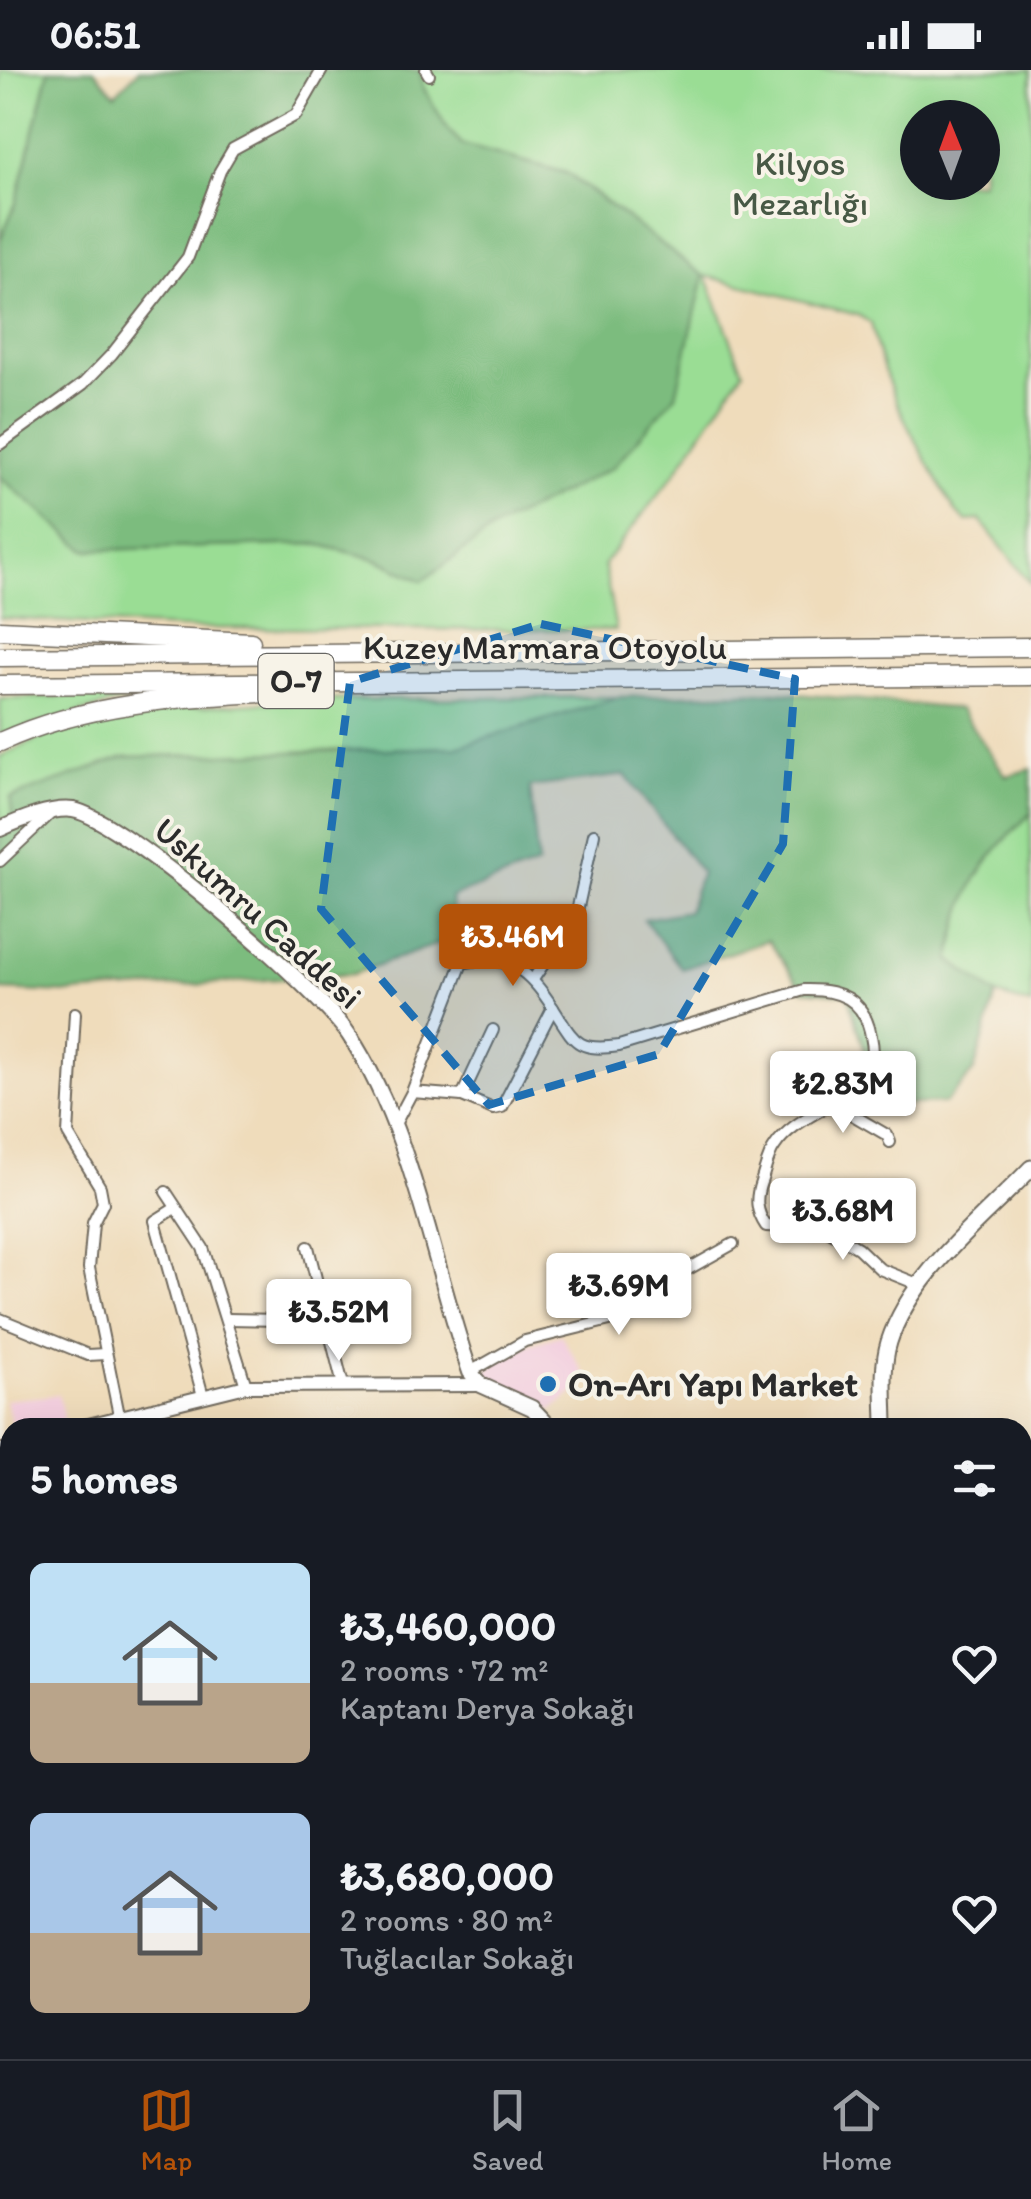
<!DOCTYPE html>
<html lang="en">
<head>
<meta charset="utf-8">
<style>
  :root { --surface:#171b24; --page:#242831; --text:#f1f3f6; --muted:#9ea1a6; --line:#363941; --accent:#b45309 }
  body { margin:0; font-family:Itim,sans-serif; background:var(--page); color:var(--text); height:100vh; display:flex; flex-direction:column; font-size:38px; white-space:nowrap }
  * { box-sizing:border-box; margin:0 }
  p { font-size:32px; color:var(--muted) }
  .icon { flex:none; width:55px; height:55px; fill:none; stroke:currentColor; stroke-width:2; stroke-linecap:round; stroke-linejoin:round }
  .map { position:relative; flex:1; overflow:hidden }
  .sheet { position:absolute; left:0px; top:1348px; width:1032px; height:642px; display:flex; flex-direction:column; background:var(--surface); border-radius:30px 30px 0 0; box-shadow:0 10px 40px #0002 }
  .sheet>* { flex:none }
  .needle { width:65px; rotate:359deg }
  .tools { position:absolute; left:900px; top:30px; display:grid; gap:20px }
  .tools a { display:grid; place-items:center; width:100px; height:100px; border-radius:50%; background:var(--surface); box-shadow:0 10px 40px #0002; font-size:50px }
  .price { position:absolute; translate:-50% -85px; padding:0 22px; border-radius:10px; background:#fff; color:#222; font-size:32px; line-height:65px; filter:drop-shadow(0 2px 5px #0008) }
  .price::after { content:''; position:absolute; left:50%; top:60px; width:30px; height:22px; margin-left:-15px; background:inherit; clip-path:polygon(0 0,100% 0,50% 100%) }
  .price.active { background:var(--accent); color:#fff }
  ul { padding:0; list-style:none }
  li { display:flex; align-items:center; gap:30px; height:250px; padding:0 30px }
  li span { display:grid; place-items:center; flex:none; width:280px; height:200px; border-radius:15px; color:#555 }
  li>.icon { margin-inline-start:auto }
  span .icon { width:120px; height:120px; fill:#fffc; stroke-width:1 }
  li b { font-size:42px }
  h2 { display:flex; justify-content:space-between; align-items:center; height:120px; padding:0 30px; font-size:42px }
  .status { display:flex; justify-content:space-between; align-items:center; height:70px; padding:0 50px; background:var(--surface); direction:ltr }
  .status svg { height:28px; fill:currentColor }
  .menu { display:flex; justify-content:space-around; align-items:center; height:140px; border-top:2px solid var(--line); background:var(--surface); font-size:28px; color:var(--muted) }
  .menu a { display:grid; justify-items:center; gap:5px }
  .menu .active { color:var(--accent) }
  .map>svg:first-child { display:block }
  .built { fill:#f3cfdf }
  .green { fill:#9add94; stroke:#628460; stroke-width:2.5; fill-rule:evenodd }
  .forest { fill:#7bbc7e; stroke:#537454; stroke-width:2.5 }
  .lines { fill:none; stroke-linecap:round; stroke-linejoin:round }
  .stream { stroke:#78b4ea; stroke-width:2.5 }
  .minor-casing { stroke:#70695d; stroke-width:14 }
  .tertiary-casing { stroke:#70695d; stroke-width:16 }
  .secondary-casing { stroke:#70695d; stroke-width:18 }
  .primary-casing { stroke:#70695d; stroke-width:19 }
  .motorway-casing { stroke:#70695d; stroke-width:21 }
  .minor { stroke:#fff; stroke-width:10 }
  .tertiary { stroke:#fff; stroke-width:12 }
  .secondary { stroke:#fff; stroke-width:14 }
  .primary { stroke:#fff; stroke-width:15 }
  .motorway { stroke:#fff; stroke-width:18 }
  .marked { fill:#1f6fb2; fill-opacity:0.2; stroke:#1f6fb2; stroke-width:8; stroke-dasharray:20 12; stroke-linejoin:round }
  .poi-dot { fill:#1f6fb2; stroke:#f7f3e8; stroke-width:4 }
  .labels { text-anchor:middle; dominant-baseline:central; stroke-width:8; stroke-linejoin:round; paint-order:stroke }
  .shield { fill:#f7f3e8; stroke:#686764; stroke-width:2.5 }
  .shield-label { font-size:32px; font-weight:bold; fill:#2b2b2b }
  .park-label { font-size:35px; fill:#475845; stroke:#f7f3e8 }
  .street-label { font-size:35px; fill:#2b2b2b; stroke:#f7f3e8 }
  .poi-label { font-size:35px; font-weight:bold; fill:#2b2b2b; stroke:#f7f3e8; text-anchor:start }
</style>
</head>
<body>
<div class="status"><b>06:51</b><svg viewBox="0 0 49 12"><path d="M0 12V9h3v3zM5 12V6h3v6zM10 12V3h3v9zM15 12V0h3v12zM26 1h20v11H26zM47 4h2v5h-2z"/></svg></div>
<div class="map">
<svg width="1031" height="1989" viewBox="0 0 1031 1989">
  <rect width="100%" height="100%" fill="#f7f3e8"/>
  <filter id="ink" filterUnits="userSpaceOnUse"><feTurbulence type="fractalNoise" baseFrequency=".01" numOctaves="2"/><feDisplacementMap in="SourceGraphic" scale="20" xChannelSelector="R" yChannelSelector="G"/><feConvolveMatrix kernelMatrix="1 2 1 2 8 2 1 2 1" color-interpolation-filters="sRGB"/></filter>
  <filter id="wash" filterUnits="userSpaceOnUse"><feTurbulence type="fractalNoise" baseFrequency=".0048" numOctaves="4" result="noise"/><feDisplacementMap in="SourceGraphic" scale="40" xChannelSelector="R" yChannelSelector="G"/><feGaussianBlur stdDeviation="2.25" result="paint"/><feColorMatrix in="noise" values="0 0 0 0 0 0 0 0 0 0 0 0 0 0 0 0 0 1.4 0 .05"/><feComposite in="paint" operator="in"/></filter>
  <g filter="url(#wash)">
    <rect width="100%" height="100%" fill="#efdcbb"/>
    <g class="built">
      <path d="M561 1265 589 1311 551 1341 484 1304 496 1292 528 1275Z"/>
      <path d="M58 1325 65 1353 13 1357 5 1330Z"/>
    </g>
    <g class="green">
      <path d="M0 0H49L16 133 0 170Z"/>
      <path d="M420 0H1031V514L980 450 966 451 956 442C920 380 886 325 871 253L858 245 706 206 743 301 675 403 604 494 616 560 177 558 0 548V407L86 480 317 474 376 489 422 511 494 458 613 397 676 325 635 154 567 103 463 75 448 60 423 17ZM918 48H982V112H918Z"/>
      <path d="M152 623 0 665V629Z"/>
      <path d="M620 627 457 677 123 687 0 754V686L72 654 174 638 305 630Z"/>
      <path d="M1031 743V935L996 925 950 890C965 816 978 795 1031 743Z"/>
      <path d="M95 1980H300L307 1989H103Z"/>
    </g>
    <g class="forest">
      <path d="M49 0H94L115 24 139 0H420L423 17 448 60 463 75 566 103 704 206 676 325 613 397 494 458 422 511 376 489 317 474 86 480 0 407V170L16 133Z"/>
      <path d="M775 622 960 639 1006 706 1031 699V743C978 795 965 816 950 890L996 925 974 1001 945 1033 843 1036 868 990 847 924 803 920 768 870 682 899 644 849 688 841 701 802 625 705 530 717 538 795 451 827 455 868 353 904 71 923 0 920V754L13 747 10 728 124 687 457 677 620 627Z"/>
      <path d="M10 1746V1980H40L31 1989H0V1814L9 1811 0 1798V1747Z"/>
    </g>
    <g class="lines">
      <g class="stream">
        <path d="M1031 1671 1026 1684 1031 1699"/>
        <path d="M1022 1761 1031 1753"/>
        <path d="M1022 1772 1031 1806"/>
        <path d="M1022 1943 1031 1935"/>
        <path d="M961 1989 984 1980"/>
      </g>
    </g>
  </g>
  <g filter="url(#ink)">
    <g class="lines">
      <defs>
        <g id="minor">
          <path d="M426 0 429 5"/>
          <path d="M0 374 83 314 112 284 188 187 220 101 233 79 296 45 322 0"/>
          <path d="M0 791 51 743"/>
          <path d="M534 908 576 846 594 764"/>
          <path d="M553 938C575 972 576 982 619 976L804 920C839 919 864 928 871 966 874 980 874 991 866 1003 846 1036 796 1044 775 1076 768 1085 765 1101 761 1112 755 1129 756 1141 766 1156L826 1159 858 1178 880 1199 920 1215"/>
          <path d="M75 943 68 1064 100 1117 103 1133 93 1153 89 1198 119 1345"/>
          <path d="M462 1026 493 960"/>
          <path d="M832 1033 887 1065 890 1072"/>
          <path d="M394 1056 412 1022 462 893C508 882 530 901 553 938L502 1037 493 1039 462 1026 412 1022"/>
          <path d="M166 1122 203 1178 246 1316"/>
          <path d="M174 1139 155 1151 203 1326"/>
          <path d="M308 1177 343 1315"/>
          <path d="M0 1249 88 1285 105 1284"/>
          <path d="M228 1249 328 1251"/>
          <path d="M470 1302 525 1271 618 1248 624 1235 733 1174"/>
          <path d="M1022 1415 1031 1414"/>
          <path d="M0 1520 10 1519"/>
          <path d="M0 1623 10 1621"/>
          <path d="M0 1740 10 1739"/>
          <path d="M596 1980 610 1989"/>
          <path d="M44 1989 62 1985 77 1989"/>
          <path d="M633 1989 645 1980"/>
        </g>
        <g id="tertiary">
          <path d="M76 1358 246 1316 481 1315"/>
          <path d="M0 1381 10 1378"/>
          <path d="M1022 1550 1031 1557"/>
        </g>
        <g id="secondary">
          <path d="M0 759C20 750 51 737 73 740 122 748 320 921 349 965 414 1064 432 1192 470 1302L481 1315 532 1338 551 1358"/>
          <path d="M528 1980 529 1989"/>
        </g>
        <g id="primary">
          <path d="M885 1358C885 1330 881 1298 889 1272 911 1203 983 1149 1031 1098"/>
          <path d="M766 1989 768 1980"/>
          <path d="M779 1989 781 1980"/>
        </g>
        <g id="motorway">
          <path d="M0 560 251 572"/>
          <path d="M0 587 1031 577"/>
          <path d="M0 615 1031 606"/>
          <path d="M0 672C89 631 186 627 283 622"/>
        </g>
      </defs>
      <use href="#minor" class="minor-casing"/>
      <use href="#tertiary" class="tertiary-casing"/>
      <use href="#secondary" class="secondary-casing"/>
      <use href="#primary" class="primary-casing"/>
      <use href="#motorway" class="motorway-casing"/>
      <use href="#minor" class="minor"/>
      <use href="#tertiary" class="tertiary"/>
      <use href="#secondary" class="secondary"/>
      <use href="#primary" class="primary"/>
      <use href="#motorway" class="motorway"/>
    </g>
  </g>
  <path class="marked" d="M541 554 795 609 783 774 659 984 489 1035 321 839 350 612Z"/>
  <circle class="poi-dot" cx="548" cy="1314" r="10"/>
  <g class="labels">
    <rect class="shield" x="258.5" y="584" width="75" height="54" rx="8"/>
    <g class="shield-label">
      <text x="296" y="611">O-7</text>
    </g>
    <g class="park-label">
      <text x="800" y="93">Kilyos<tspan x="800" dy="40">Mezarlığı</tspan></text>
    </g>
    <g class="street-label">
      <text x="545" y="577">Kuzey Marmara Otoyolu</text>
      <text transform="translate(258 843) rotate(42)">Uskumru Caddesi</text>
    </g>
    <g class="poi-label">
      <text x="568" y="1314">On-Arı Yapı Market</text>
    </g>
  </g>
</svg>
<div class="tools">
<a><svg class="needle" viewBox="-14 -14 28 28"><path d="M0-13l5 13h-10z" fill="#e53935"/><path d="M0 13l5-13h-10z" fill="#9ea1a6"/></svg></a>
</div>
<b class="price active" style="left:513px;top:919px">₺3.46M</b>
<b class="price" style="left:843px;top:1066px">₺2.83M</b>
<b class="price" style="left:843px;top:1193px">₺3.68M</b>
<b class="price" style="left:619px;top:1268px">₺3.69M</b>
<b class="price" style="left:339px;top:1294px">₺3.52M</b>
<section class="sheet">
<h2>5 homes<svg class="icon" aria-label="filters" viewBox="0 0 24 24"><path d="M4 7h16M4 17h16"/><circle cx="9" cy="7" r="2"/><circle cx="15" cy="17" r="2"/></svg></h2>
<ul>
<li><span style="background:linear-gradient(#bfe0f5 60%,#b9a48a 0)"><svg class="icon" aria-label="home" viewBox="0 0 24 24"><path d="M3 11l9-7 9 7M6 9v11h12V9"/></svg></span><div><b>₺3,460,000</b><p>2 rooms · 72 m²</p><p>Kaptanı Derya Sokağı</p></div><svg class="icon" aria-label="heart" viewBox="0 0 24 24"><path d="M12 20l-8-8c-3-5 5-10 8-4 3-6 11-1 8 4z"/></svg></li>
<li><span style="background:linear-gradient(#a9c7e8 60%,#b9a48a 0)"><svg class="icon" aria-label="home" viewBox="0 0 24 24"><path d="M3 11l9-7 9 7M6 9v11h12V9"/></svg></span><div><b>₺3,680,000</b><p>2 rooms · 80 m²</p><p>Tuğlacılar Sokağı</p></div><svg class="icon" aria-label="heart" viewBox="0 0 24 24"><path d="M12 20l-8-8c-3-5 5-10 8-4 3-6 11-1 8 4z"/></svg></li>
</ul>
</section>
</div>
<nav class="menu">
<a class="active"><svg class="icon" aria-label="map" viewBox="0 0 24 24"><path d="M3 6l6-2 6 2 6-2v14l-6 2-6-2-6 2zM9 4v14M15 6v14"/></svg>Map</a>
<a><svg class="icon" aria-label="saved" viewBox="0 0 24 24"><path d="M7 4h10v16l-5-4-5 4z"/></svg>Saved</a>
<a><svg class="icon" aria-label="home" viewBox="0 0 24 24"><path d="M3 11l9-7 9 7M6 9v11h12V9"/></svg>Home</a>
</nav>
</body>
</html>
